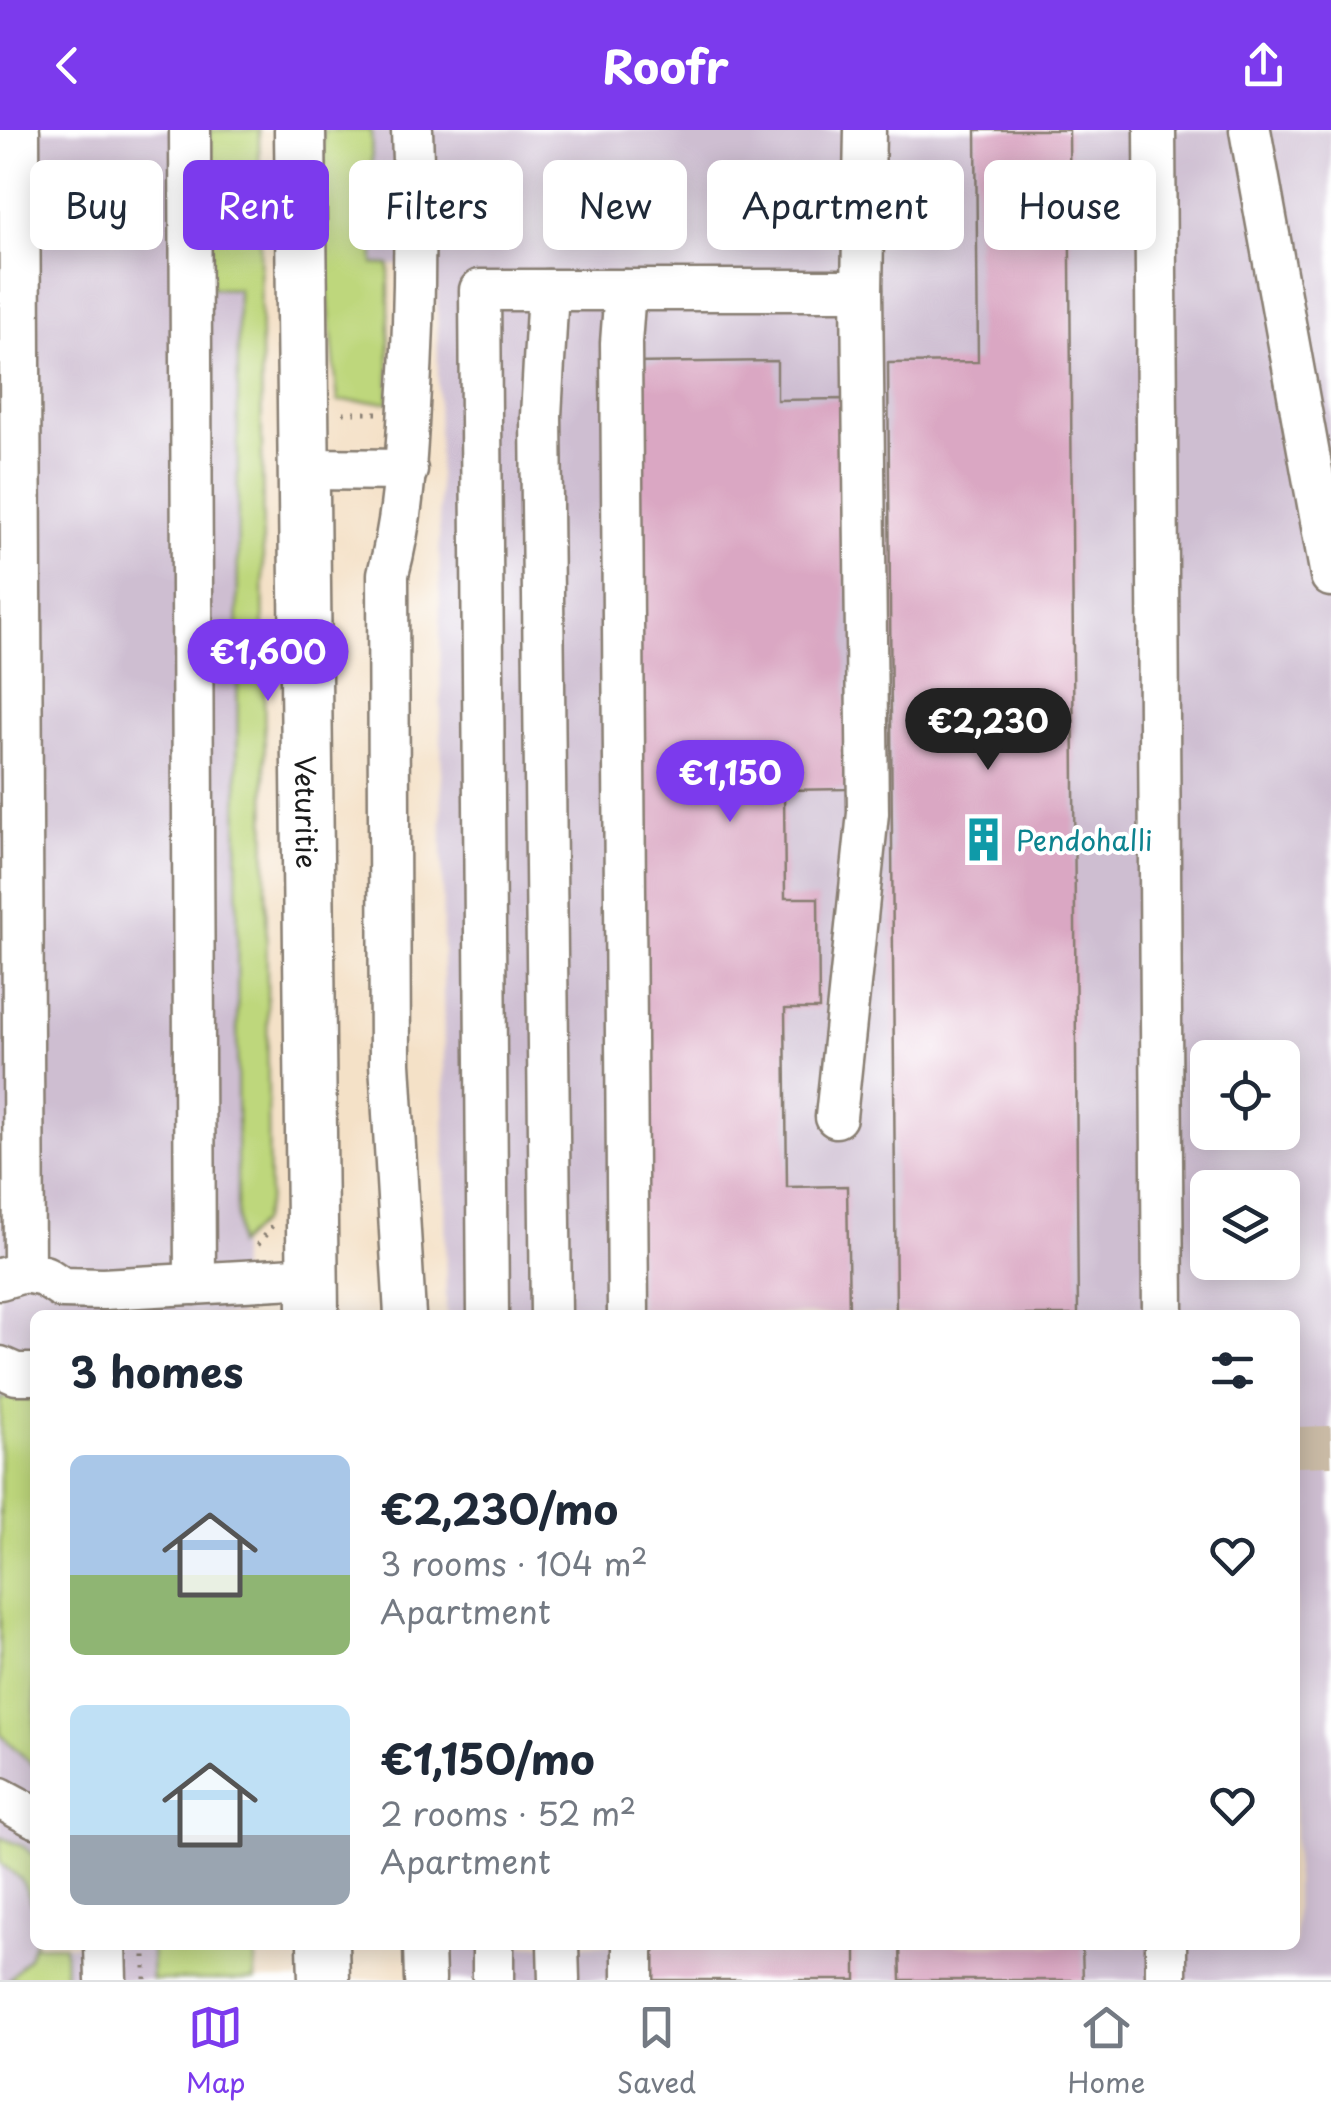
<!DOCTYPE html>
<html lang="en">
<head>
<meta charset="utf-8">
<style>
  :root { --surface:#fff; --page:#f2f2f3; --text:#1f2937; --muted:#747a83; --line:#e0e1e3; --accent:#7c3aed }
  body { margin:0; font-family:"Playpen Sans",sans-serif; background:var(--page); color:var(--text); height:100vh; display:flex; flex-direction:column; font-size:38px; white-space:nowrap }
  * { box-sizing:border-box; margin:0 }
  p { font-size:32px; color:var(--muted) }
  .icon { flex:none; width:55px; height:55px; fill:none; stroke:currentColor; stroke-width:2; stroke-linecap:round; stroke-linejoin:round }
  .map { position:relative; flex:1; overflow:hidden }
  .drawer { position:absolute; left:30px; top:1180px; width:1270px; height:640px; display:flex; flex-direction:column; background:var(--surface); border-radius:15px; box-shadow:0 5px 25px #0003 }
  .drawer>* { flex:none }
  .hud { position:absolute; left:30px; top:30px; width:1272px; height:90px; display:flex; gap:20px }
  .controls { position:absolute; left:1190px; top:910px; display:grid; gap:20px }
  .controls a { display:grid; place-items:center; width:110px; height:110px; border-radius:15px; background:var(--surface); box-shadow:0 5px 25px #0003; font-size:50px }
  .price { position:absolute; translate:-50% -85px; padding:0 22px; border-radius:35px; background:var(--accent); color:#fff; font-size:32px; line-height:65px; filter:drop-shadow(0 2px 5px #0008) }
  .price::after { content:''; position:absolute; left:50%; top:60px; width:30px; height:22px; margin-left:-15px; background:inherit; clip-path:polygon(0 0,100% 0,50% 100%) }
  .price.active { background:#222; color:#fff }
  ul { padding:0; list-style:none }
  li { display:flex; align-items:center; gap:30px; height:250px; padding:0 40px }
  li span { display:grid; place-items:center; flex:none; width:280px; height:200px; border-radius:15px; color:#555 }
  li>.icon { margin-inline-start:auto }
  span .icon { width:120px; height:120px; fill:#fffc; stroke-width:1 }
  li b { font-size:42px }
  h2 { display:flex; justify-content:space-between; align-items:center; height:120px; padding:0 40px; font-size:42px }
  .pill { padding:0 35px; border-radius:15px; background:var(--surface); box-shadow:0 5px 25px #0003; font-size:35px; line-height:90px }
  .pill.active { background:var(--accent); color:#fff }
  header { display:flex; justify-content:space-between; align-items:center; height:130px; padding:0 40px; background:var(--accent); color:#fff; font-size:45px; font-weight:700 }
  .tab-bar { display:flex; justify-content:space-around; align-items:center; height:140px; border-top:2px solid var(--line); background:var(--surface); font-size:28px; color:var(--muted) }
  .tab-bar a { display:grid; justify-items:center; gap:5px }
  .tab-bar .active { color:var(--accent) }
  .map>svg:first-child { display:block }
  .industrial { fill:#cebed1; fill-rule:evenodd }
  .green { fill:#bed77c; stroke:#6d7a4c; stroke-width:2.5 }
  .building { fill:#daa7c3 }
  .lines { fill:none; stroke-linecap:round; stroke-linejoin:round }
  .minor-tunnel { stroke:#c9baa5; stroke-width:40; stroke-dasharray:40 20; stroke-linecap:butt }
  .minor-casing { stroke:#887e72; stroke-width:45 }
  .major-casing { stroke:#887e72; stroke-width:55 }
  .path { stroke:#887e72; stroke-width:5; stroke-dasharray:2.5 8; stroke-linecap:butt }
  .minor { stroke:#fff; stroke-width:40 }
  .major { stroke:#fff; stroke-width:50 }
  .labels { text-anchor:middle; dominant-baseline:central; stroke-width:8; stroke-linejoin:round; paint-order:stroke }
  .street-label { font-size:28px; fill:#1c1c1c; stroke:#fff }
  .culture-label { font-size:28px; fill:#0d838f; stroke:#fff; text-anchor:start }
</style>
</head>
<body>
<header><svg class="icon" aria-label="back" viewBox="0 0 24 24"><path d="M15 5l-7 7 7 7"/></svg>Roofr<svg class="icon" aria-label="share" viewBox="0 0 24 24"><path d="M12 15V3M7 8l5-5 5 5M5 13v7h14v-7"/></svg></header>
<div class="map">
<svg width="1331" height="1850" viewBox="0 0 1331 1850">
  <rect width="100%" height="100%" fill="#fff"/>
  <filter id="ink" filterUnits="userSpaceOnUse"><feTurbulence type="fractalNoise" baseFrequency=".01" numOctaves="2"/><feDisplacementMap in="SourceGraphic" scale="20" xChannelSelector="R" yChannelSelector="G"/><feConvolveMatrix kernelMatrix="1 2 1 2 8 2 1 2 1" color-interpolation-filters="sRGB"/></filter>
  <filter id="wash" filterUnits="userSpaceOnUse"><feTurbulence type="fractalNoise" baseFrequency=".0048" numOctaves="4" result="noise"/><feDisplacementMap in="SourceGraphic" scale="40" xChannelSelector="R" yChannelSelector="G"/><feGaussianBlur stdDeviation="2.25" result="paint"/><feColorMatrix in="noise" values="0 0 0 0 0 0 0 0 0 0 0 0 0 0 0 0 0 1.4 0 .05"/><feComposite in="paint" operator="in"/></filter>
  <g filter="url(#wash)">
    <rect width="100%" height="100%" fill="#f4e1c7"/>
    <g class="industrial">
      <path d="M0 0H210L211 158H238L240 1185H35V1815H255V1850H0Z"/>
      <path d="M371 0H1331V1850H450V1815H1295V1185H446L437 135H374ZM1208 928H1282V1002H1208ZM1208 1058H1282V1132H1208Z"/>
    </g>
    <g class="green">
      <path d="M210 0H259L269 1068 261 1092 237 1115 238 159 211 158Z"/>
      <path d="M323 0H371L374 134 389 135V272L338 271 325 139Z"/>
      <path d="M35 1267V1637L0 1604V1268Z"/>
      <path d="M0 1707 24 1717 35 1727V1779L21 1749 0 1733Z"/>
      <path d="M35 1809V1815H64L65 1850H8L28 1828Z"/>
      <path d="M151 1815H255V1850H152Z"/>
    </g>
    <g id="blocks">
      <g class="building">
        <path d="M976 0H1069L1078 1185H896L888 233 978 232Z"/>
        <path d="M777 231V270L843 269 847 659 784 660 785 768H818L819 879H785L787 1057 847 1056 849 1185H640L630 233Z"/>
        <rect x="647" y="1815" width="209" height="35"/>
        <path d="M900 1815H1082L1083 1850H901Z"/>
      </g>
    </g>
  </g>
  <g filter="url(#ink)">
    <use href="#blocks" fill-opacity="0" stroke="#887e72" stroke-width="2.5"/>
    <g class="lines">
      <path class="minor-tunnel" d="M1295 1317 1331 1316"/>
      <defs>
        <g id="minor">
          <path d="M19 0 24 1142"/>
          <path d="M190 0 195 1154"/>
          <path d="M1155 0 1163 1185"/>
          <path d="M1250 0 1331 446"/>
          <path d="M548 160 541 286 551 1185"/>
          <path d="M625 160 621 213 628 1185"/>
          <path d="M306 339 407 340"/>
          <path d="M836 987 868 683 862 160 865 0"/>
          <path d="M0 1149 24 1142 44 1146 62 1158 103 1159 313 1147"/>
          <path d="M405 1185 390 933 388 444C403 388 406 334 409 276 415 184 416 93 412 0"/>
          <path d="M488 1185 480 160H862"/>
          <path d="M0 1237 16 1244H35"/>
          <path d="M0 1668 35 1687"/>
          <path d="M105 1815 106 1850"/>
          <path d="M424 1815 425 1850"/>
          <path d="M493 1815V1850"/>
          <path d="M558 1815 559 1850"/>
          <path d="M633 1815V1850"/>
          <path d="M1166 1850V1815"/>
        </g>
        <g id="major">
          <path id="s1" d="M300 0 313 1185"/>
          <path d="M323 1815 324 1850"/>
        </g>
      </defs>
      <use href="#minor" class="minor-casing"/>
      <use href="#major" class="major-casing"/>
      <g class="path">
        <path d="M343 283H377"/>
        <path d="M258 1115 272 1096"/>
        <path d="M145 1815V1850"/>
      </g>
      <use href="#minor" class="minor"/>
      <use href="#major" class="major"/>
    </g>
  </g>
  <defs>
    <symbol id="building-bare" viewBox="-9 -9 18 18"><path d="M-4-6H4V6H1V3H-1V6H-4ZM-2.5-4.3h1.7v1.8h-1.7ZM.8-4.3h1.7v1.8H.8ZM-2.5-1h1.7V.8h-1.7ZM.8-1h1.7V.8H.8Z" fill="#0f9aa8" stroke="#fff" stroke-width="2.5" paint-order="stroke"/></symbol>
  </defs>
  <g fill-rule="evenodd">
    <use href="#building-bare" x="952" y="678" width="63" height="63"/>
  </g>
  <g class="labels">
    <g class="street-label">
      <text stroke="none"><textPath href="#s1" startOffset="682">Veturitie</textPath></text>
    </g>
    <g class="culture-label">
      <text x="1016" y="709">Pendohalli</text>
    </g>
  </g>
</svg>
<div class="controls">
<a><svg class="icon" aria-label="locate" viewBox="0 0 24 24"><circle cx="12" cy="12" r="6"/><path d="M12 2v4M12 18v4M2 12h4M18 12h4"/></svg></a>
<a><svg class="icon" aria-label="layers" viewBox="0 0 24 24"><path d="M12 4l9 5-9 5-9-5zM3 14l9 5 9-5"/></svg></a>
</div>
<b class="price" style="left:268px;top:574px">€1,600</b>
<b class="price active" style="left:988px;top:643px">€2,230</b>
<b class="price" style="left:730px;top:695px">€1,150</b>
<div class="hud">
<a class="pill">Buy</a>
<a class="pill active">Rent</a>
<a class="pill">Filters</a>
<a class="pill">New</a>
<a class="pill">Apartment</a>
<a class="pill">House</a>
</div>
<section class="drawer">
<h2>3 homes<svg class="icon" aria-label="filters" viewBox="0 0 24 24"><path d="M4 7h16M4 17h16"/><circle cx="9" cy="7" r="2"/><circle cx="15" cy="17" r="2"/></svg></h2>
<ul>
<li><span style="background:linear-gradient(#a9c7e8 60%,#8fb573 0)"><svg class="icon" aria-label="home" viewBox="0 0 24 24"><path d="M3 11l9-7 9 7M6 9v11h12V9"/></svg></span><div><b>€2,230/mo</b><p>3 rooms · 104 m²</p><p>Apartment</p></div><svg class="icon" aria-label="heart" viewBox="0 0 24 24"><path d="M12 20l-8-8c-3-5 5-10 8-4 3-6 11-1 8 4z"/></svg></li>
<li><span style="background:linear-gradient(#bfe0f5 65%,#9aa5b1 0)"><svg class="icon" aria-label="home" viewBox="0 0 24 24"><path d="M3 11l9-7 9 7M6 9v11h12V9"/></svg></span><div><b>€1,150/mo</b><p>2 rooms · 52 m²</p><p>Apartment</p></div><svg class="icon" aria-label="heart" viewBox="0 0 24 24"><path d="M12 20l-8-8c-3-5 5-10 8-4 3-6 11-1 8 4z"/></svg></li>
</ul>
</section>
</div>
<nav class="tab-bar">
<a class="active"><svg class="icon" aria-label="map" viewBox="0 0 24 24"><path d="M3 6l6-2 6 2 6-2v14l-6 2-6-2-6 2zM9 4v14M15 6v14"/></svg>Map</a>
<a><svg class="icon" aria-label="saved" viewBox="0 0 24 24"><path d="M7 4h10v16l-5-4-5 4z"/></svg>Saved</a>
<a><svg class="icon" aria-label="home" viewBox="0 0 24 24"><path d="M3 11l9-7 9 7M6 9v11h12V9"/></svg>Home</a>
</nav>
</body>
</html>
